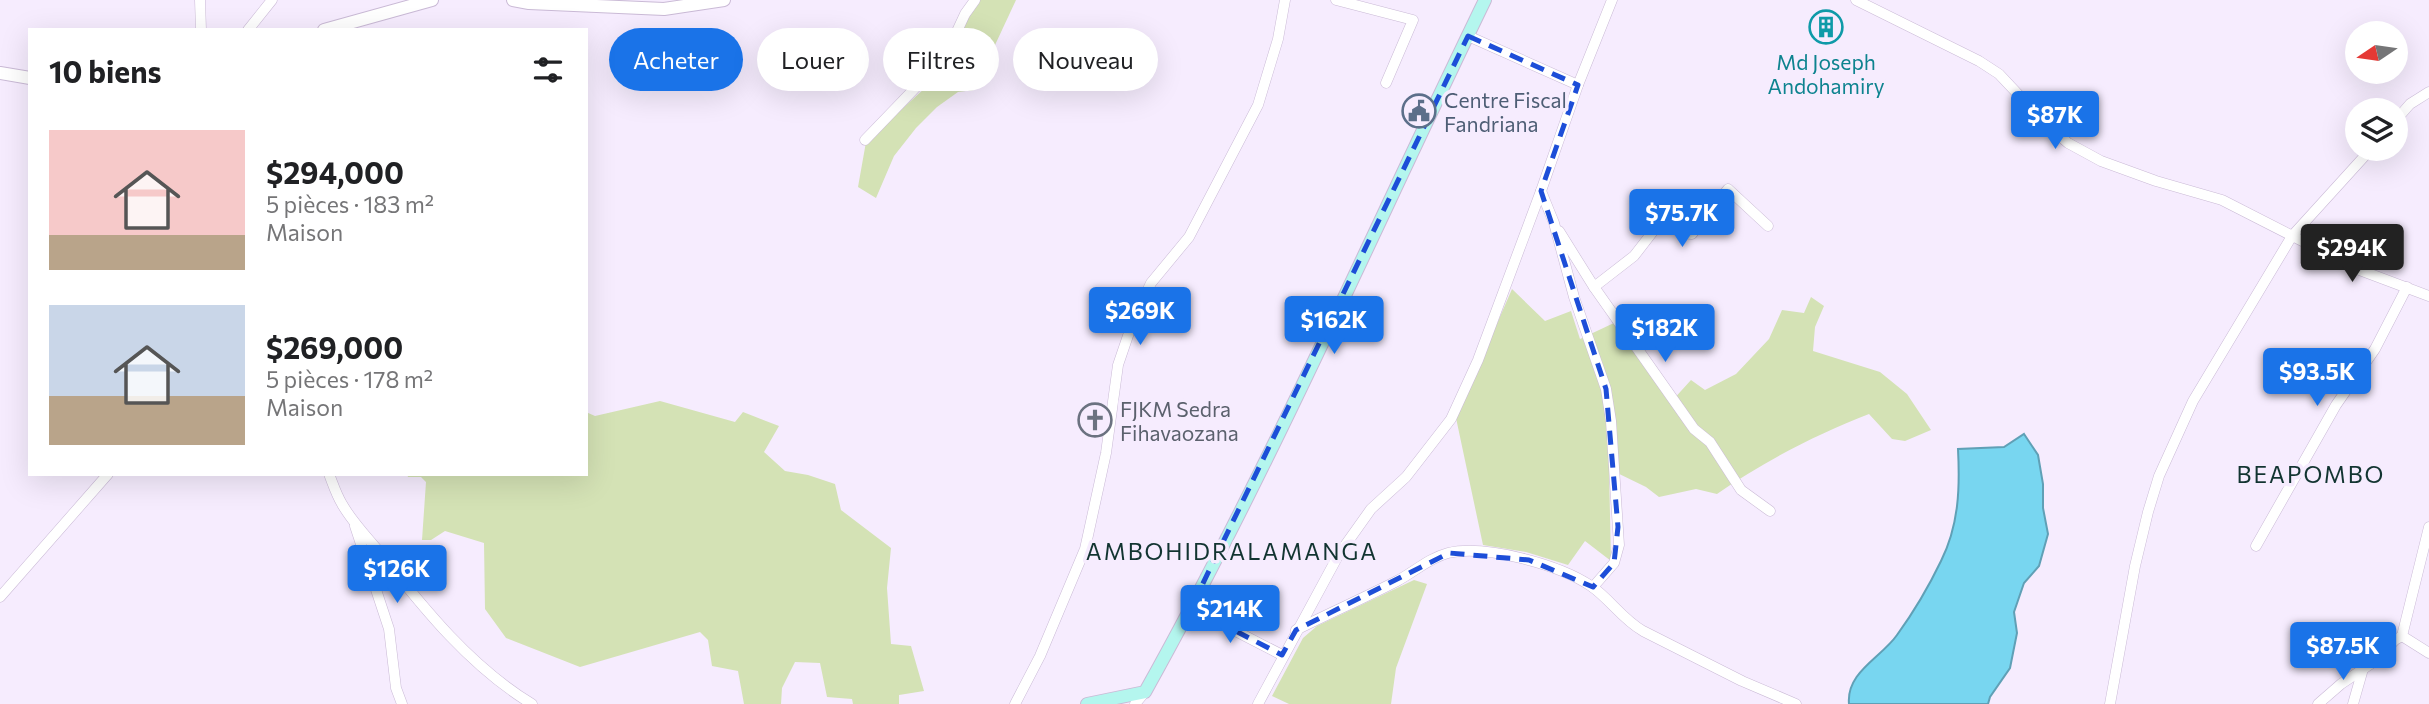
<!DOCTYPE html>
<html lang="fr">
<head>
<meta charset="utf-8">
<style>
  :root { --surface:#fff; --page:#f6f6f6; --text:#202124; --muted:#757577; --accent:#1a73e8 }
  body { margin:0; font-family:Commissioner,sans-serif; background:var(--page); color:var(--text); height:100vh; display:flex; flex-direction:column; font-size:26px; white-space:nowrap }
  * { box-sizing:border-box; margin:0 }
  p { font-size:23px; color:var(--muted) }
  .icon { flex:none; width:38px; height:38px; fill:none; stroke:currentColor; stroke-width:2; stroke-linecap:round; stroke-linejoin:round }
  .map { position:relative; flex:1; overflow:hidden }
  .side { position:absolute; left:28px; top:28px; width:560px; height:448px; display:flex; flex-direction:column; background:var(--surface); border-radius:0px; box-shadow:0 7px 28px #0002 }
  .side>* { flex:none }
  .hud { position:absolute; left:609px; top:28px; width:665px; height:63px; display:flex; gap:14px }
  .needle { width:46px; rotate:257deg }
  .tools { position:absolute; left:2345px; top:21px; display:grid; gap:14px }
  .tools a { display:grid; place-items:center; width:63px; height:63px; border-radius:50%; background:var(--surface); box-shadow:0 7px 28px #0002; font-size:35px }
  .price { position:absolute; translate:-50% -60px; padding:0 16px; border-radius:7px; background:var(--accent); color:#fff; font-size:23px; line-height:46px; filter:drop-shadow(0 2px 4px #0008) }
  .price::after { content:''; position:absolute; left:50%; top:42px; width:21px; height:16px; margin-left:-10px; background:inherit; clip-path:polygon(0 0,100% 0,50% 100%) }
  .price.on { background:#222; color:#fff }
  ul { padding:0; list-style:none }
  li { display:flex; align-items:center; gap:21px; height:175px; padding:0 21px }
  li span { display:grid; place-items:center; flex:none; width:196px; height:140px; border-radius:0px; color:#555 }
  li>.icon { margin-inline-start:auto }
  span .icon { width:84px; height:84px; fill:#fffc; stroke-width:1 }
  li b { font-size:30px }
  h2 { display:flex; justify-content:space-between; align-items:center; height:84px; padding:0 21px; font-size:30px }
  .pill { padding:0 24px; border-radius:32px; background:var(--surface); box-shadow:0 7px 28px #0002; font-size:24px; line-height:63px }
  .pill.on { background:var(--accent); color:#fff }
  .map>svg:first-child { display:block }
  .green { fill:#d4e2b5 }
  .water { fill:#78d6f0; stroke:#60a0b6; stroke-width:2 }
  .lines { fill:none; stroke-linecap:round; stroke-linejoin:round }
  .minor-casing { stroke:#cabad6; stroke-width:11 }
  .tertiary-casing { stroke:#cabad6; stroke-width:14 }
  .secondary-casing { stroke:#cabad6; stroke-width:14 }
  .minor { stroke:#fff; stroke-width:10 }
  .tertiary { stroke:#fff; stroke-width:12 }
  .secondary { stroke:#b4f6ee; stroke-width:12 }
  .marked { fill:none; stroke:#1d4ed8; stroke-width:5; stroke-dasharray:14 9; stroke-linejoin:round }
  .labels { text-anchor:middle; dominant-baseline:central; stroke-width:7; stroke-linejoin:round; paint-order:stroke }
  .culture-label { font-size:21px; fill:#0d838f; stroke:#f6ecfe }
  .service-label { font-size:21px; fill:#4e5e75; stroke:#f6ecfe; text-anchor:start }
  .worship-label { font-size:21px; fill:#5b616d; stroke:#f6ecfe; text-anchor:start }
  .neighbourhood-label { font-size:23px; letter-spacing:2px; fill:#123431; stroke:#f6ecfe }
</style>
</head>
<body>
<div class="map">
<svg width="2429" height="704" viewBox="0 0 2429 704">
  <rect width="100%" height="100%" fill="#f6ecfe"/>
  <g class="green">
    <path d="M971 0H1016L974 90 958 92 937 107 916 128 894 156 876 198 858 187 866 142 937 77Z"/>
    <path d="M1512 289 1545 321 1571 311 1580 339 1616 322 1671 402 1691 380 1705 390 1736 374 1769 339 1782 310 1804 313 1811 297 1824 306 1815 327 1813 351 1880 372 1907 394 1931 430 1905 441 1892 439 1869 414C1817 434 1763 462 1717 494L1696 489 1659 497 1646 487 1609 469 1611 561 1585 541 1568 565 1526 552 1483 545 1456 418Z"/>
    <path d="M660 401 735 422 743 412 779 426 764 452 785 471 808 475 835 484 841 510 891 548 887 588 891 644 911 646 924 691 899 695V704H853L852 699 827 697 820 663 795 662 782 688 781 704H744L738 671 712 666 708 640 700 632 580 667 506 638 485 609 484 543 445 531 431 540H422L426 482 421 477H408L407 474H586V412L595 416Z"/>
    <path d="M1414 580 1427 584 1396 668 1391 704H1289L1272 696 1303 638 1317 626Z"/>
  </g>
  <path class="water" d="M2024 434 2038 455 2043 484V508L2048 534 2039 566 2024 583 2014 612 2017 633 2010 668 1990 697 1988 704H1849C1846 672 1881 658 1897 635 1913 613 1929 586 1941 561 1959 525 1960 488 1958 449L2004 447Z"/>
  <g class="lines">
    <defs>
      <g id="minor">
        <path d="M200 0 201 30"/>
        <path d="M1336 0 1413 20 1386 83"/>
        <path d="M1856 0 1979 61 1999 74 2046 124 2068 143 2101 161 2156 181 2222 200 2357 269 2429 296"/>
        <path d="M248 30 272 0"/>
        <path d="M1468 36 1578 85"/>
        <path d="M2396 120 2410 104 2429 92"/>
        <path d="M865 140 945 57 965 14 975 0"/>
        <path d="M1541 191 1554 223 1574 297 1606 389 1611 421 1619 545 1614 563 1593 587"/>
        <path d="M1559 231 1594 287 1694 429 1710 442 1741 490 1770 511"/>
        <path d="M1594 287 1634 256 1658 225C1671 225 1680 234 1692 234L1728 189 1768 226"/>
        <path d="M329 474C333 484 336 494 342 504 352 522 368 538 381 554 424 609 471 667 532 704"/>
        <path d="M355 526 389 629 396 688 402 704"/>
        <path d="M2429 527 2402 636 2429 653"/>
        <path d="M2256 546 2336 405 2375 349 2407 287"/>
        <path d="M0 597 108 474"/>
        <path d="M1191 608 1282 655"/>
        <path d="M1296 630C1330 613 1364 598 1397 581 1414 572 1429 558 1448 553 1485 544 1560 565 1591 586 1610 599 1622 619 1643 631L1742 681 1796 704"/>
        <path d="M1015 704 1040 656 1085 549 1106 453 1118 365 1133 321 1151 283 1189 237 1258 105 1278 39 1285 0"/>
        <path d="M1135 704 1145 692"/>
        <path d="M1258 704 1339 554 1371 509 1406 477 1451 419 1478 360 1541 191 1578 85 1612 0"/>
        <path d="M2110 704 2135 566 2148 512 2159 476 2193 401 2292 236 2371 149"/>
        <path d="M2318 704 2341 684 2372 663 2395 640 2402 636"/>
        <path d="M2353 704 2363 669"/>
      </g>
      <g id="tertiary">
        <path d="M513 0 529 3 664 9 724 0"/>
        <path d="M324 30 432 0"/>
        <path d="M0 73 30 78"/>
      </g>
      <path id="secondary" d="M1087 704 1145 692C1270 468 1373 231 1485 0"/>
    </defs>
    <use href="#minor" class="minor-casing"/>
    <use href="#tertiary" class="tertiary-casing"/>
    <use href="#secondary" class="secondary-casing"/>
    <use href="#minor" class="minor"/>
    <use href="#tertiary" class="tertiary"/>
    <use href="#secondary" class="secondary"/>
  </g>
  <path class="marked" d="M1468 36 1578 85 1541 191 1606 389 1618 527 1614 563 1593 587 1529 560 1449 553 1296 630 1282 655 1191 608Z"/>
  <defs>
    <symbol id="building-ring" viewBox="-11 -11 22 22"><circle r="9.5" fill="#f6ecfe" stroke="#0f9aa8" stroke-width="1.5"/><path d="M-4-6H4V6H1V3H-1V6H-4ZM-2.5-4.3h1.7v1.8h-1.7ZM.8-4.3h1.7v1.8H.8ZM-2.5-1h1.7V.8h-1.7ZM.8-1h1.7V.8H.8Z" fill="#0f9aa8"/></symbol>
    <symbol id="civic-ring" viewBox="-11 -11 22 22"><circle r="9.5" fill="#f6ecfe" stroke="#5c6f8a" stroke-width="1.5"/><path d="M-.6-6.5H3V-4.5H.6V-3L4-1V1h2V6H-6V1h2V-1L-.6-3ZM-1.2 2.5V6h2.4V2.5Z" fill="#5c6f8a"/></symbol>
    <symbol id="church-ring" viewBox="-11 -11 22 22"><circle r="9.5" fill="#f6ecfe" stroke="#6b7280" stroke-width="1.5"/><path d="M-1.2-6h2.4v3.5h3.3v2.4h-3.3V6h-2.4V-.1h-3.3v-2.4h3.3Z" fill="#6b7280"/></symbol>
  </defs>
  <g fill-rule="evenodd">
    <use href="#building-ring" x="1807" y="8" width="38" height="38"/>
    <use href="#civic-ring" x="1400" y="92" width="38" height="38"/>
    <use href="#church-ring" x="1076" y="401" width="38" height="38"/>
  </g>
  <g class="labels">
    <g class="culture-label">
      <text x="1826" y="61">Md Joseph<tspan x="1826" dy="24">Andohamiry</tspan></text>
    </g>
    <g class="service-label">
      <text x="1444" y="99">Centre Fiscal<tspan x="1444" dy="24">Fandriana</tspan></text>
    </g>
    <g class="worship-label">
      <text x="1120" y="408">FJKM Sedra<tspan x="1120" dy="24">Fihavaozana</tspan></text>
    </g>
    <g class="neighbourhood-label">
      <text x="2311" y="474">BEAPOMBO</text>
      <text x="1232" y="551">AMBOHIDRALAMANGA</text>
    </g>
  </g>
</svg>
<div class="tools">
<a><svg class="needle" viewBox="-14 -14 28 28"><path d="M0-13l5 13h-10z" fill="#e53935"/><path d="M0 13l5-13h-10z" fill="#757577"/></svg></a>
<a><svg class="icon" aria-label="layers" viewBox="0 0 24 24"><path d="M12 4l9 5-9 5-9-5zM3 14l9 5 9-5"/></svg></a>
</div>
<b class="price" style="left:2055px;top:151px">$87K</b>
<b class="price" style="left:1682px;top:249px">$75.7K</b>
<b class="price on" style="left:2352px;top:284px">$294K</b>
<b class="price" style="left:1140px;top:347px">$269K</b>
<b class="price" style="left:1334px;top:356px">$162K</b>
<b class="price" style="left:1665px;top:364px">$182K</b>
<b class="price" style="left:2317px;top:408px">$93.5K</b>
<b class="price" style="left:397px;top:605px">$126K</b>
<b class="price" style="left:1230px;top:645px">$214K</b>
<b class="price" style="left:2343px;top:682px">$87.5K</b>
<div class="hud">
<a class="pill on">Acheter</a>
<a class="pill">Louer</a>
<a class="pill">Filtres</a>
<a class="pill">Nouveau</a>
</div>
<section class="side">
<h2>10 biens<svg class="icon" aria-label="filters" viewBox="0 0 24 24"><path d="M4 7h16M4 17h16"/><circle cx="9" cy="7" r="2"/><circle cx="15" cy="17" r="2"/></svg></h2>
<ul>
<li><span style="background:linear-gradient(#f6c9c9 75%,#b9a48a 0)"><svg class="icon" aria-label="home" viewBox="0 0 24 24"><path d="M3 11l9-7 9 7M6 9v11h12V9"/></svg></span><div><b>$294,000</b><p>5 pièces · 183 m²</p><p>Maison</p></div></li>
<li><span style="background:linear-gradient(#c9d6e8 65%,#b9a48a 0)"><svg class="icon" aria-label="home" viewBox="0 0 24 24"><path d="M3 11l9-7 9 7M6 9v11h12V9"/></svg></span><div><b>$269,000</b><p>5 pièces · 178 m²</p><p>Maison</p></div></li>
</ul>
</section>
</div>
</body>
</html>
